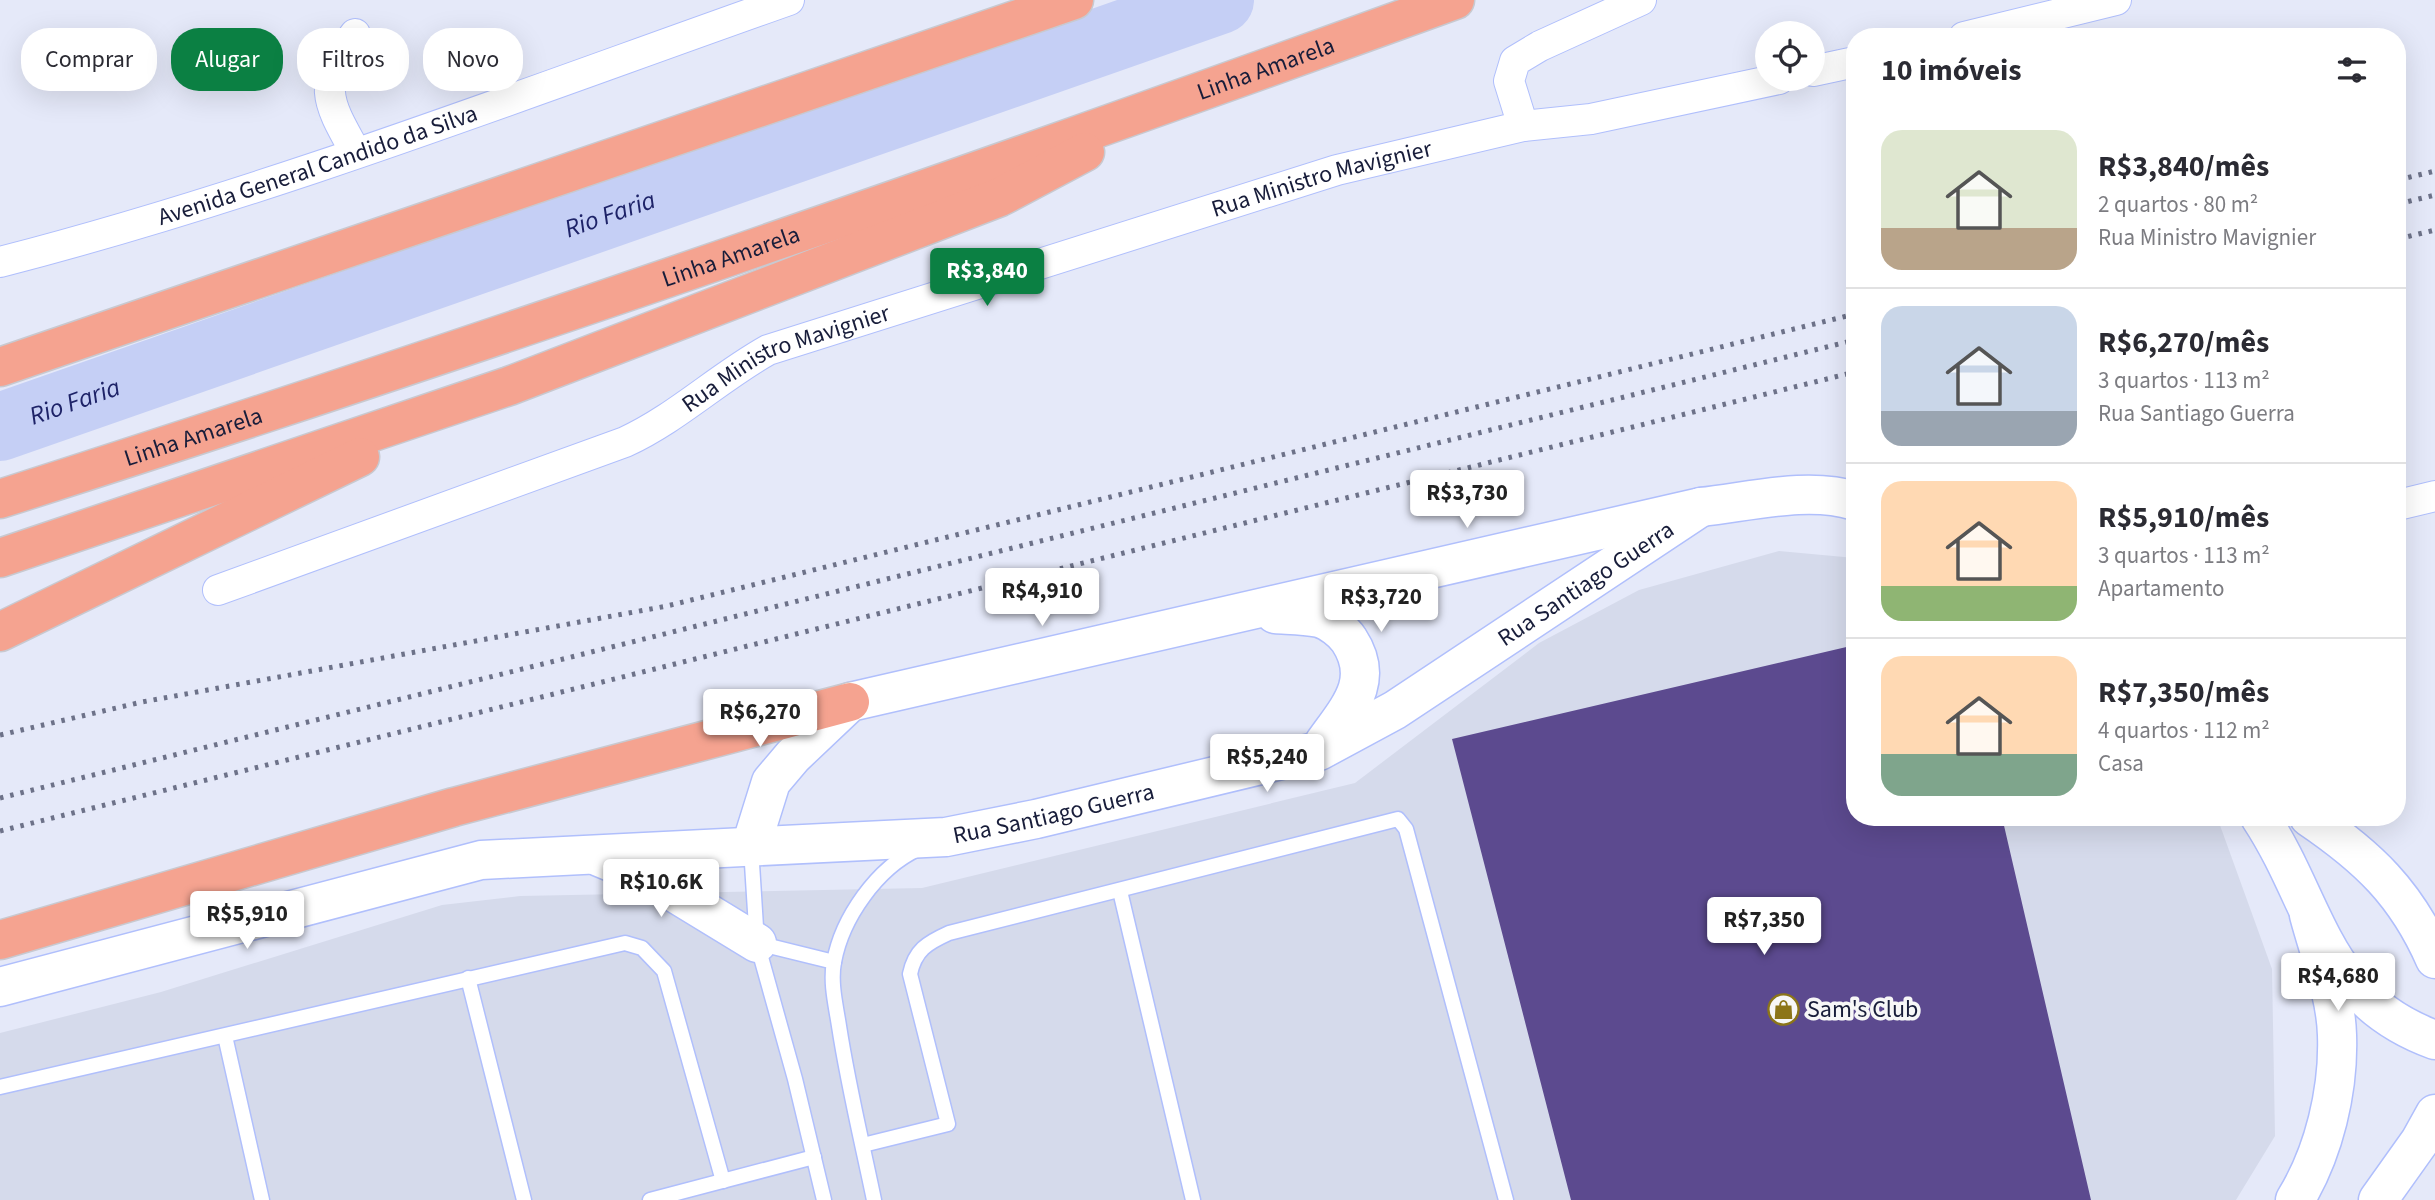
<!DOCTYPE html>
<html lang="pt">
<head>
<meta charset="utf-8">
<style>
  :root { --surface:#fff; --page:#f7f7f7; --text:#2b2b33; --muted:#7c7c81; --line:#e1e1e2; --accent:#0b8043 }
  body { margin:0; font-family:"Source Sans 3",sans-serif; background:var(--page); color:var(--text); height:100vh; display:flex; flex-direction:column; font-size:26px; white-space:nowrap }
  * { box-sizing:border-box; margin:0 }
  p { font-size:23px; color:var(--muted) }
  .icon { flex:none; width:38px; height:38px; fill:none; stroke:currentColor; stroke-width:2; stroke-linecap:round; stroke-linejoin:round }
  .map { position:relative; flex:1; overflow:hidden }
  .panel { position:absolute; left:1846px; top:28px; width:560px; height:798px; display:flex; flex-direction:column; background:var(--surface); border-radius:28px; box-shadow:0 7px 28px #0002 }
  .panel>* { flex:none }
  .hud { position:absolute; left:21px; top:28px; width:665px; height:63px; display:flex; gap:14px }
  .fabs { position:absolute; left:1755px; top:21px; display:grid; gap:14px }
  .fabs a { display:grid; place-items:center; width:70px; height:70px; border-radius:50%; background:var(--surface); box-shadow:0 7px 28px #0002; font-size:35px }
  .price { position:absolute; translate:-50% -60px; padding:0 16px; border-radius:7px; background:#fff; color:#222; font-size:23px; line-height:46px; filter:drop-shadow(0 2px 4px #0008) }
  .price::after { content:''; position:absolute; left:50%; top:42px; width:21px; height:16px; margin-left:-10px; background:inherit; clip-path:polygon(0 0,100% 0,50% 100%) }
  .price.active { background:var(--accent); color:#fff }
  ul { padding:0; list-style:none }
  li { display:flex; align-items:center; gap:21px; height:175px; padding:0 35px }
  li+li { border-top:2px solid var(--line) }
  li span { display:grid; place-items:center; flex:none; width:196px; height:140px; border-radius:21px; color:#555 }
  li>.icon { margin-inline-start:auto }
  span .icon { width:84px; height:84px; fill:#fffc; stroke-width:1 }
  li b { font-size:30px }
  h2 { display:flex; justify-content:space-between; align-items:center; height:84px; padding:0 35px; font-size:30px }
  .pill { padding:0 24px; border-radius:28px; background:var(--surface); box-shadow:0 7px 28px #0002; font-size:24px; line-height:63px }
  .pill.active { background:var(--accent); color:#fff }
  .map>svg:first-child { display:block }
  .built { fill:#d5daeb }
  .lines { fill:none; stroke-linecap:round; stroke-linejoin:round }
  .river { stroke:#c5cff5; stroke-width:68 }
  .building { fill:#5c4a8f }
  .lane-casing { stroke:#b0bffc; stroke-width:17 }
  .street-casing { stroke:#b0bffc; stroke-width:32 }
  .secondary-casing { stroke:#b0bffc; stroke-width:41 }
  .highway-casing { stroke:#c8c9d0; stroke-width:41 }
  .lane { stroke:#fff; stroke-width:14 }
  .street { stroke:#fff; stroke-width:30 }
  .secondary { stroke:#fff; stroke-width:38 }
  .highway { stroke:#f5a390; stroke-width:38 }
  .rail { stroke:#6d7289; stroke-width:5; stroke-dasharray:3.5 7; stroke-linecap:butt }
  .labels { text-anchor:middle; dominant-baseline:central; stroke-width:7; stroke-linejoin:round; paint-order:stroke }
  .street-label { font-size:24px; fill:#181d3a; stroke:#f7f7f7 }
  .poi-label { font-size:24px; fill:#181d3a; stroke:#f7f7f7; text-anchor:start }
  .water-label { font-size:26px; font-style:italic; fill:#1e2368; stroke:#f7f7f7 }
</style>
</head>
<body>
<div class="map">
<svg width="2435" height="1200" viewBox="0 0 2435 1200">
  <rect width="100%" height="100%" fill="#e5e9f9"/>
  <path class="built" d="M1779 551 1855 558V817H2217L2272 969 2275 1136 2236 1200H0V1033L161 992 442 905 520 896 922 888 1355 783 1539 643 1639 590Z"/>
  <g class="lines">
    <path class="river" id="s1" d="M0 427 1220 0"/>
  </g>
  <path class="building" d="M1855 645V817H2002L2091 1200H1571L1452 739Z"/>
  <g class="lines">
    <defs>
      <g id="lane">
        <path d="M751 848 757 943 795 1079 824 1200"/>
        <path d="M1120 891 1193 1200"/>
        <path d="M757 943 834 962"/>
        <path d="M468 978 524 1200"/>
        <path d="M225 1036 262 1200"/>
        <path d="M0 1087 625 943 642 948 664 971 723 1181"/>
        <path d="M863 1145 948 1124 910 974C915 950 927 943 949 933L1398 819 1406 829 1506 1200"/>
        <path d="M650 1200 814 1157"/>
        <path d="M874 1200C862 1142 848 1085 839 1026 836 1006 830 983 834 962 842 918 877 868 918 849"/>
      </g>
      <g id="street">
        <path d="M355 34C316 85 327 101 356 153"/>
        <path d="M1964 37 2116 0"/>
        <path d="M1813 71 1855 62"/>
        <path d="M1523 126 1509 81 1515 61 1540 46 1641 0"/>
        <path id="s2" d="M0 262C268 193 528 92 789 0"/>
        <path d="M2398 505 2435 496"/>
        <path id="s3" d="M218 590 625 442C677 418 718 378 768 350L1337 170 1523 126 1591 119 1779 79"/>
      </g>
      <g id="secondary">
        <path d="M1275 614C1289 615 1305 615 1319 618 1330 621 1343 631 1349 640 1376 681 1348 709 1324 743"/>
        <path d="M2260 817C2318 905 2321 999 2435 1040"/>
        <path d="M2309 817C2368 857 2406 893 2435 959"/>
        <path d="M751 846 771 782 793 756 850 702 1701 507C1749 502 1808 486 1855 501"/>
        <path d="M599 857 652 879 757 943"/>
        <path id="s4" d="M0 987 481 860 946 837 1036 819 1319 751 1395 710 1701 507"/>
        <path d="M2295 1200C2324 1153 2339 1090 2337 1035 2336 995 2319 953 2309 915"/>
        <path d="M2378 1200 2420 1141 2435 1114"/>
      </g>
      <g id="highway">
        <path d="M0 367 1074 0"/>
        <path id="s5" d="M0 499C489 343 973 175 1455 0"/>
        <path d="M0 558 509 386 1000 197 1085 152"/>
        <path d="M0 632 360 457"/>
        <path d="M0 940 454 807 850 702"/>
      </g>
    </defs>
    <use href="#lane" class="lane-casing"/>
    <use href="#street" class="street-casing"/>
    <use href="#secondary" class="secondary-casing"/>
    <use href="#highway" class="highway-casing"/>
    <use href="#lane" class="lane"/>
    <use href="#street" class="street"/>
    <use href="#secondary" class="secondary"/>
    <use href="#highway" class="highway"/>
    <g class="rail">
      <path d="M2398 180 2435 171"/>
      <path d="M2398 204 2435 195"/>
      <path d="M2398 239 2435 230"/>
      <path d="M0 735 142 702 667 606 1855 314"/>
      <path d="M0 798 1855 340"/>
      <path d="M0 831 1855 372"/>
    </g>
  </g>
  <defs>
    <symbol id="shop-ring" viewBox="-11 -11 22 22"><circle r="9.5" fill="#f7f7f7" stroke="#8c7518" stroke-width="1.5"/><path d="M-5-2.5h2.3a2.7 3.5 0 0 1 5.4 0H5L5.5 6h-11ZM-1.5-2.5h3a1.5 2.3 0 0 0-3 0Z" fill="#8c7518"/></symbol>
  </defs>
  <g fill-rule="evenodd">
    <use href="#shop-ring" x="1766" y="992" width="35" height="35"/>
  </g>
  <g class="labels">
    <g class="street-label">
      <text stroke="none"><textPath href="#s5" startOffset="1337">Linha Amarela</textPath></text>
      <text stroke="none"><textPath href="#s2" startOffset="332">Avenida General Candido da Silva</textPath></text>
      <text stroke="none"><textPath href="#s3" startOffset="1183">Rua Ministro Mavignier</textPath></text>
      <text stroke="none"><textPath href="#s5" startOffset="770">Linha Amarela</textPath></text>
      <text stroke="none"><textPath href="#s3" startOffset="616">Rua Ministro Mavignier</textPath></text>
      <text stroke="none"><textPath href="#s5" startOffset="203">Linha Amarela</textPath></text>
      <text stroke="none"><textPath href="#s4" startOffset="1661">Rua Santiago Guerra</textPath></text>
      <text stroke="none"><textPath href="#s4" startOffset="1073">Rua Santiago Guerra</textPath></text>
    </g>
    <g class="poi-label">
      <text x="1807" y="1009">Sam's Club</text>
    </g>
    <g class="water-label">
      <text stroke="none"><textPath href="#s1" startOffset="646">Rio Faria</textPath></text>
      <text stroke="none"><textPath href="#s1" startOffset="79">Rio Faria</textPath></text>
    </g>
  </g>
</svg>
<div class="fabs">
<a><svg class="icon" aria-label="locate" viewBox="0 0 24 24"><circle cx="12" cy="12" r="6"/><path d="M12 2v4M12 18v4M2 12h4M18 12h4"/></svg></a>
</div>
<b class="price active" style="left:987px;top:308px">R$3,840</b>
<b class="price" style="left:1467px;top:530px">R$3,730</b>
<b class="price" style="left:1042px;top:628px">R$4,910</b>
<b class="price" style="left:1381px;top:634px">R$3,720</b>
<b class="price" style="left:760px;top:749px">R$6,270</b>
<b class="price" style="left:1267px;top:794px">R$5,240</b>
<b class="price" style="left:661px;top:919px">R$10.6K</b>
<b class="price" style="left:247px;top:951px">R$5,910</b>
<b class="price" style="left:1764px;top:957px">R$7,350</b>
<b class="price" style="left:2338px;top:1013px">R$4,680</b>
<div class="hud">
<a class="pill">Comprar</a>
<a class="pill active">Alugar</a>
<a class="pill">Filtros</a>
<a class="pill">Novo</a>
</div>
<section class="panel">
<h2>10 imóveis<svg class="icon" aria-label="filters" viewBox="0 0 24 24"><path d="M4 7h16M4 17h16"/><circle cx="9" cy="7" r="2"/><circle cx="15" cy="17" r="2"/></svg></h2>
<ul>
<li><span style="background:linear-gradient(#dfe7d0 70%,#b9a48a 0)"><svg class="icon" aria-label="home" viewBox="0 0 24 24"><path d="M3 11l9-7 9 7M6 9v11h12V9"/></svg></span><div><b>R$3,840/mês</b><p>2 quartos · 80 m²</p><p>Rua Ministro Mavignier</p></div></li>
<li><span style="background:linear-gradient(#c9d6e8 75%,#9aa5b1 0)"><svg class="icon" aria-label="home" viewBox="0 0 24 24"><path d="M3 11l9-7 9 7M6 9v11h12V9"/></svg></span><div><b>R$6,270/mês</b><p>3 quartos · 113 m²</p><p>Rua Santiago Guerra</p></div></li>
<li><span style="background:linear-gradient(#ffd9b3 75%,#8fb573 0)"><svg class="icon" aria-label="home" viewBox="0 0 24 24"><path d="M3 11l9-7 9 7M6 9v11h12V9"/></svg></span><div><b>R$5,910/mês</b><p>3 quartos · 113 m²</p><p>Apartamento</p></div></li>
<li><span style="background:linear-gradient(#ffd9b3 70%,#7fa58c 0)"><svg class="icon" aria-label="home" viewBox="0 0 24 24"><path d="M3 11l9-7 9 7M6 9v11h12V9"/></svg></span><div><b>R$7,350/mês</b><p>4 quartos · 112 m²</p><p>Casa</p></div></li>
</ul>
</section>
</div>
</body>
</html>
